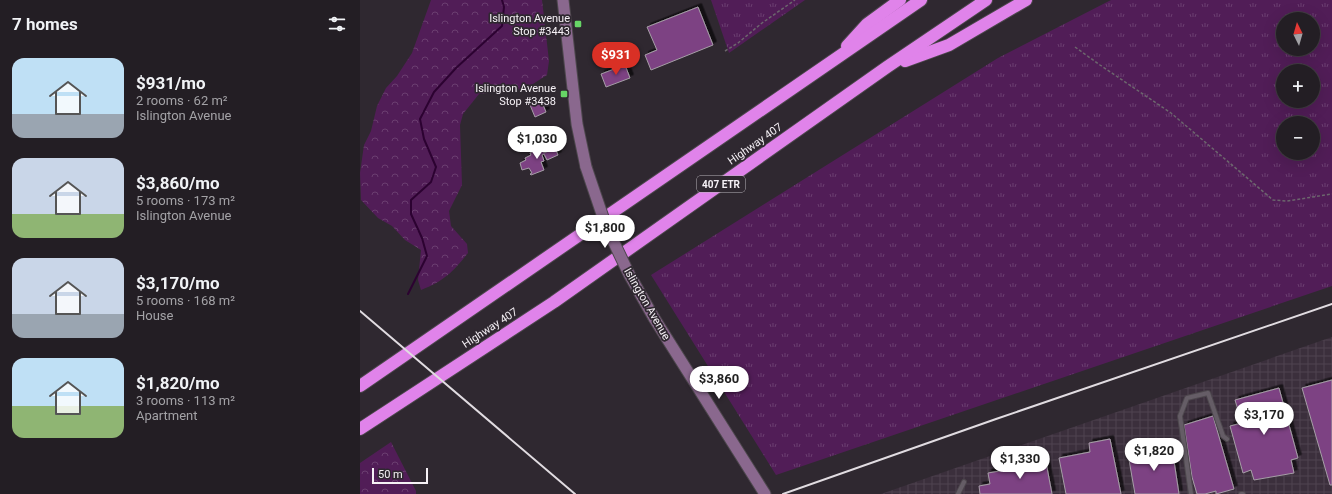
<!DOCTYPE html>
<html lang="en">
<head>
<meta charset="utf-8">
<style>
  :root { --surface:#231e24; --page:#2b272c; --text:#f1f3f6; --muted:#a3a2a6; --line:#403c41; --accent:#d93025 }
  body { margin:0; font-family:Roboto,sans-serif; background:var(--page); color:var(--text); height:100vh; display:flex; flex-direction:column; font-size:15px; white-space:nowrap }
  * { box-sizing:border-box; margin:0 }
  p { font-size:13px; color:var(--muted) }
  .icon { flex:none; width:22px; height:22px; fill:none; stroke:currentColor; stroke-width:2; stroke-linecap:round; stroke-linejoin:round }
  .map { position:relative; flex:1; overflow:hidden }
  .side { display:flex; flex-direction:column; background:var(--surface); width:360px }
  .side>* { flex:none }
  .needle { width:26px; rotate:355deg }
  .tools { position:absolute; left:916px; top:12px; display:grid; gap:8px }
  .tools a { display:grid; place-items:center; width:44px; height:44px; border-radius:50%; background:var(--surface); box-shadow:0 4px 16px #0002,0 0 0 1px var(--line); font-size:20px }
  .scale { position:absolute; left:12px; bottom:10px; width:56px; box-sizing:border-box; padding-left:4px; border:2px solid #f6f1f6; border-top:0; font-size:11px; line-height:14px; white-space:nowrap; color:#f6f1f6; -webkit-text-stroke:3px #2f2830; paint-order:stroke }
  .price { position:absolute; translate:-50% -34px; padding:0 9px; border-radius:14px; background:#fff; color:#222; font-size:13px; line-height:26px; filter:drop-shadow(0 1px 2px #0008) }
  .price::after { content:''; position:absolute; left:50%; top:24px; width:12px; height:9px; margin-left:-6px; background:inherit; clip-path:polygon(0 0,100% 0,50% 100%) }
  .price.current { background:var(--accent); color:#fff }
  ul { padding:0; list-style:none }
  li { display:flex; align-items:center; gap:12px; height:100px; padding:0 12px }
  li span { display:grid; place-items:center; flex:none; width:112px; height:80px; border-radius:12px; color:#555 }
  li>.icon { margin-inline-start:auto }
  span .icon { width:48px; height:48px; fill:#fffc; stroke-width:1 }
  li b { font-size:17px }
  h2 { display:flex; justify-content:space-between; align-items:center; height:48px; padding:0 12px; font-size:17px }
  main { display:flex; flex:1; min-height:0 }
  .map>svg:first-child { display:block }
  .industrial { fill:url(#industrial-grid) }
  .grass { fill:url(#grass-tufts); fill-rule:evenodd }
  .forest { fill:url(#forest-crowns) }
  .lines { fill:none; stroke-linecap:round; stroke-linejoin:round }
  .stream { stroke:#2c0231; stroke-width:2 }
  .building { fill:#7d4383; stroke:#a69ea7; filter:url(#shadow) }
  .lane-casing { stroke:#4d474d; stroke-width:6 }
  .secondary-casing { stroke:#4d474d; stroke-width:13 }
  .highway-casing { stroke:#4d474d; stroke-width:14 }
  .path { stroke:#6c666d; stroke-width:1.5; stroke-dasharray:3 2; stroke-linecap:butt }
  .lane { stroke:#655d66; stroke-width:4 }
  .secondary { stroke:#8a688e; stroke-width:11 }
  .highway { stroke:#e083ea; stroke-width:12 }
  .rail { stroke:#e1dce1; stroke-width:2 }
  .secondary-bridge-casing { stroke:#4d474d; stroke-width:13; stroke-linecap:butt }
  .secondary-bridge { stroke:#8a688e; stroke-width:11 }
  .poi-dot { fill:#67d466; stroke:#2f2830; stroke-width:1.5 }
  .labels { text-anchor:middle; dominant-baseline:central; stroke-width:3.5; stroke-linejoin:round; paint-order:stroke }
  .shield { fill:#2f2830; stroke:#bab5bb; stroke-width:1 }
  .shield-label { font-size:10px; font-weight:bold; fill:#f6f1f6 }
  .poi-label { font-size:11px; fill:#f6f1f6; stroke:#2f2830; text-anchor:end }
  .street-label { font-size:11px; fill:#f6f1f6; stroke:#2f2830 }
</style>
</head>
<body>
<main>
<section class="side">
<h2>7 homes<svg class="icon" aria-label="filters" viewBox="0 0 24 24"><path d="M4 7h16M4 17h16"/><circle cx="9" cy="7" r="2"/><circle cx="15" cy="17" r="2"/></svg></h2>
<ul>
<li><span style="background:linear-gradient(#bfe0f5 70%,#9aa5b1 0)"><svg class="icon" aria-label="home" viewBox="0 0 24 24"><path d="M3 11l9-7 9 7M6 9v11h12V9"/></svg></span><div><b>$931/mo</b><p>2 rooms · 62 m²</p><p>Islington Avenue</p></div></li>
<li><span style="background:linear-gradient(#c9d6e8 70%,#8fb573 0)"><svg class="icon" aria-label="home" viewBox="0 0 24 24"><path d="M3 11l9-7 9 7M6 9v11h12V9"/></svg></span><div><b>$3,860/mo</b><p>5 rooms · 173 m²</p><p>Islington Avenue</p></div></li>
<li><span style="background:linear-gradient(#c9d6e8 70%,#9aa5b1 0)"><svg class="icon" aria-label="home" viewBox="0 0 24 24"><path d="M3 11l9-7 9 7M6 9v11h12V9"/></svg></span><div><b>$3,170/mo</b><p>5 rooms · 168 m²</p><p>House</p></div></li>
<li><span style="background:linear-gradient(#bfe0f5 60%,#8fb573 0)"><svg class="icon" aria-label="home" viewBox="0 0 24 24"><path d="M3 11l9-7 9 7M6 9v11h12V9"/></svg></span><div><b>$1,820/mo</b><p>3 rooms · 113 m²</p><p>Apartment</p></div></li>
</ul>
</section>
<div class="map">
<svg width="972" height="494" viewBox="0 0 972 494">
  <defs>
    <pattern id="industrial-grid" width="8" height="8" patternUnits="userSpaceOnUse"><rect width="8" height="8" fill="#3b2f3c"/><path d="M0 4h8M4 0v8" fill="none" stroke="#4e434f"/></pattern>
    <pattern id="grass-tufts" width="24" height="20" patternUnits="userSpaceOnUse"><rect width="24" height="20" fill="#511d57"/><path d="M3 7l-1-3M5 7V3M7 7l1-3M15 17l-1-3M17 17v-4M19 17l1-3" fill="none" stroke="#6b3e70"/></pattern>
    <pattern id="forest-crowns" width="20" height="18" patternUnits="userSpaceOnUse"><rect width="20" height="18" fill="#511d57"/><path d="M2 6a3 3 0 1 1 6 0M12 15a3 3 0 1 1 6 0" fill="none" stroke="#6b3e70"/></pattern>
    <filter id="shadow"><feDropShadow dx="3.5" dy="-3.5" stdDeviation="0" flood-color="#0009"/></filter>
  </defs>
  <rect width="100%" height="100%" fill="#2f2830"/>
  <path class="industrial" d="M972 337V494H521Z"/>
  <g class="grass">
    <path d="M351 0H445L369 53Z"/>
    <path d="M751 0H972V286L416 475 291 275 638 58ZM923 19H953V49H923ZM923 71H953V101H923ZM923 123H953V153H923Z"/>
  </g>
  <g class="forest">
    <path d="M71 0H182L189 61 187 75 165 89 119 94 103 114 100 125 102 185 89 211 91 226 107 244 108 253C93 272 84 281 61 290L58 280 61 250 45 240 32 226 18 218 1 200 0 173 4 145 11 131 17 106 26 88 37 76 52 53Z"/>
    <path d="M31 442 56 491V494H0V463Z"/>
  </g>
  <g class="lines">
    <path class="stream" d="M48 294 67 256 62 238 51 214V200L71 182 76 167 64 139 60 119 74 92 96 68 142 26 144 7 142 0"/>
  </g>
  <g class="building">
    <path d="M338 7 353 45 291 70 285 55 297 50 287 27Z"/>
    <path d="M265 65 270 78 246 87 241 74Z"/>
    <path d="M181 100 186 112 175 117 170 105Z"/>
    <path d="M182 147 184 153 195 148 198 155 187 160 184 154 182 155 184 161 181 162 184 170 171 175 170 174 172 173 169 168 162 170 160 163 166 160 165 158 171 155 170 153Z"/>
    <path d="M972 380V485H970L942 388Z"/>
    <path d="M919 388 938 458 931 460 934 473 894 480 891 470 883 473 870 426 882 423 875 400Z"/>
    <path d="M853 416 874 489 856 494V491L845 494H837L832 477 824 425Z"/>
    <path d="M750 439 761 494H706L699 458 730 452 729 443Z"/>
    <path d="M812 448 819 494H775L768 454Z"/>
    <path d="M685 457 692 494H620L619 486 630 484 628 473 663 467 662 462Z"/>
  </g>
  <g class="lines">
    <defs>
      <g id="lane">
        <path d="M598 494 604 482"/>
        <path d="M831 494 820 416 827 398 848 393 863 436 867 439"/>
        <path d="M881 494H883"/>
      </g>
      <g id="secondary">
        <path d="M203 0 217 124 226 167"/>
        <path d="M294 318 405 494"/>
      </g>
      <g id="highway">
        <path d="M487 46 507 24 540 0"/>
        <path d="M545 61 589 45 666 0"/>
        <path d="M0 386 561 0"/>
        <path d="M0 429 194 302 527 67 626 0"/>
      </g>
    </defs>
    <use href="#lane" class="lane-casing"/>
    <use href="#secondary" class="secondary-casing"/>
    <use href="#highway" class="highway-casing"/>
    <g class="path">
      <path d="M715 47 740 65 811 113 913 200 927 201 972 194"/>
      <path d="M365 51 378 43 402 23 435 0"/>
    </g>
    <use href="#lane" class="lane"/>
    <use href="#secondary" class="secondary"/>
    <use href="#highway" class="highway"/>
    <g class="rail">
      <path d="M0 311 215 494"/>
      <path d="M423 494 636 419 972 304"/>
    </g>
    <defs>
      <path id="secondary-bridge" d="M226 167 246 226 269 274 294 318"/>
    </defs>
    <use href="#secondary-bridge" class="secondary-bridge-casing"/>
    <use href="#secondary-bridge" class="secondary-bridge"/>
  </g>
  <g class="poi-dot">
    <rect x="214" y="20" width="8" height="8" rx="2"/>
    <rect x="200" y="90" width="8" height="8" rx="2"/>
  </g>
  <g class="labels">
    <rect class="shield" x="337" y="176" width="48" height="16" rx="3"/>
    <g class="shield-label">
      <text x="361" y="184">407 ETR</text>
    </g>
    <g class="poi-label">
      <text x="210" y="18">Islington Avenue<tspan x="210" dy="13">Stop #3443</tspan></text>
      <text x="196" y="88">Islington Avenue<tspan x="196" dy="13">Stop #3438</tspan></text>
    </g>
    <g class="street-label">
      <text transform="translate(395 144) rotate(-35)">Highway 407</text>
      <text transform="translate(287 304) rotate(60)">Islington Avenue</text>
      <text transform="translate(130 328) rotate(-33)">Highway 407</text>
    </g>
  </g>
</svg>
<div class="tools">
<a><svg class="needle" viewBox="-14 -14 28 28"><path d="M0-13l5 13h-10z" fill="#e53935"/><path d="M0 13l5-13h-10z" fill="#a3a2a6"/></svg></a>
<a>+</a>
<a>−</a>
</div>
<div class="scale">50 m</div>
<b class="price current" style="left:256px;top:76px">$931</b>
<b class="price" style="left:177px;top:160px">$1,030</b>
<b class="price" style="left:245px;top:249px">$1,800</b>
<b class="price" style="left:359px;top:400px">$3,860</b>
<b class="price" style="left:904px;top:436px">$3,170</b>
<b class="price" style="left:794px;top:472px">$1,820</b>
<b class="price" style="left:660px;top:480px">$1,330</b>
</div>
</main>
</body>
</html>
